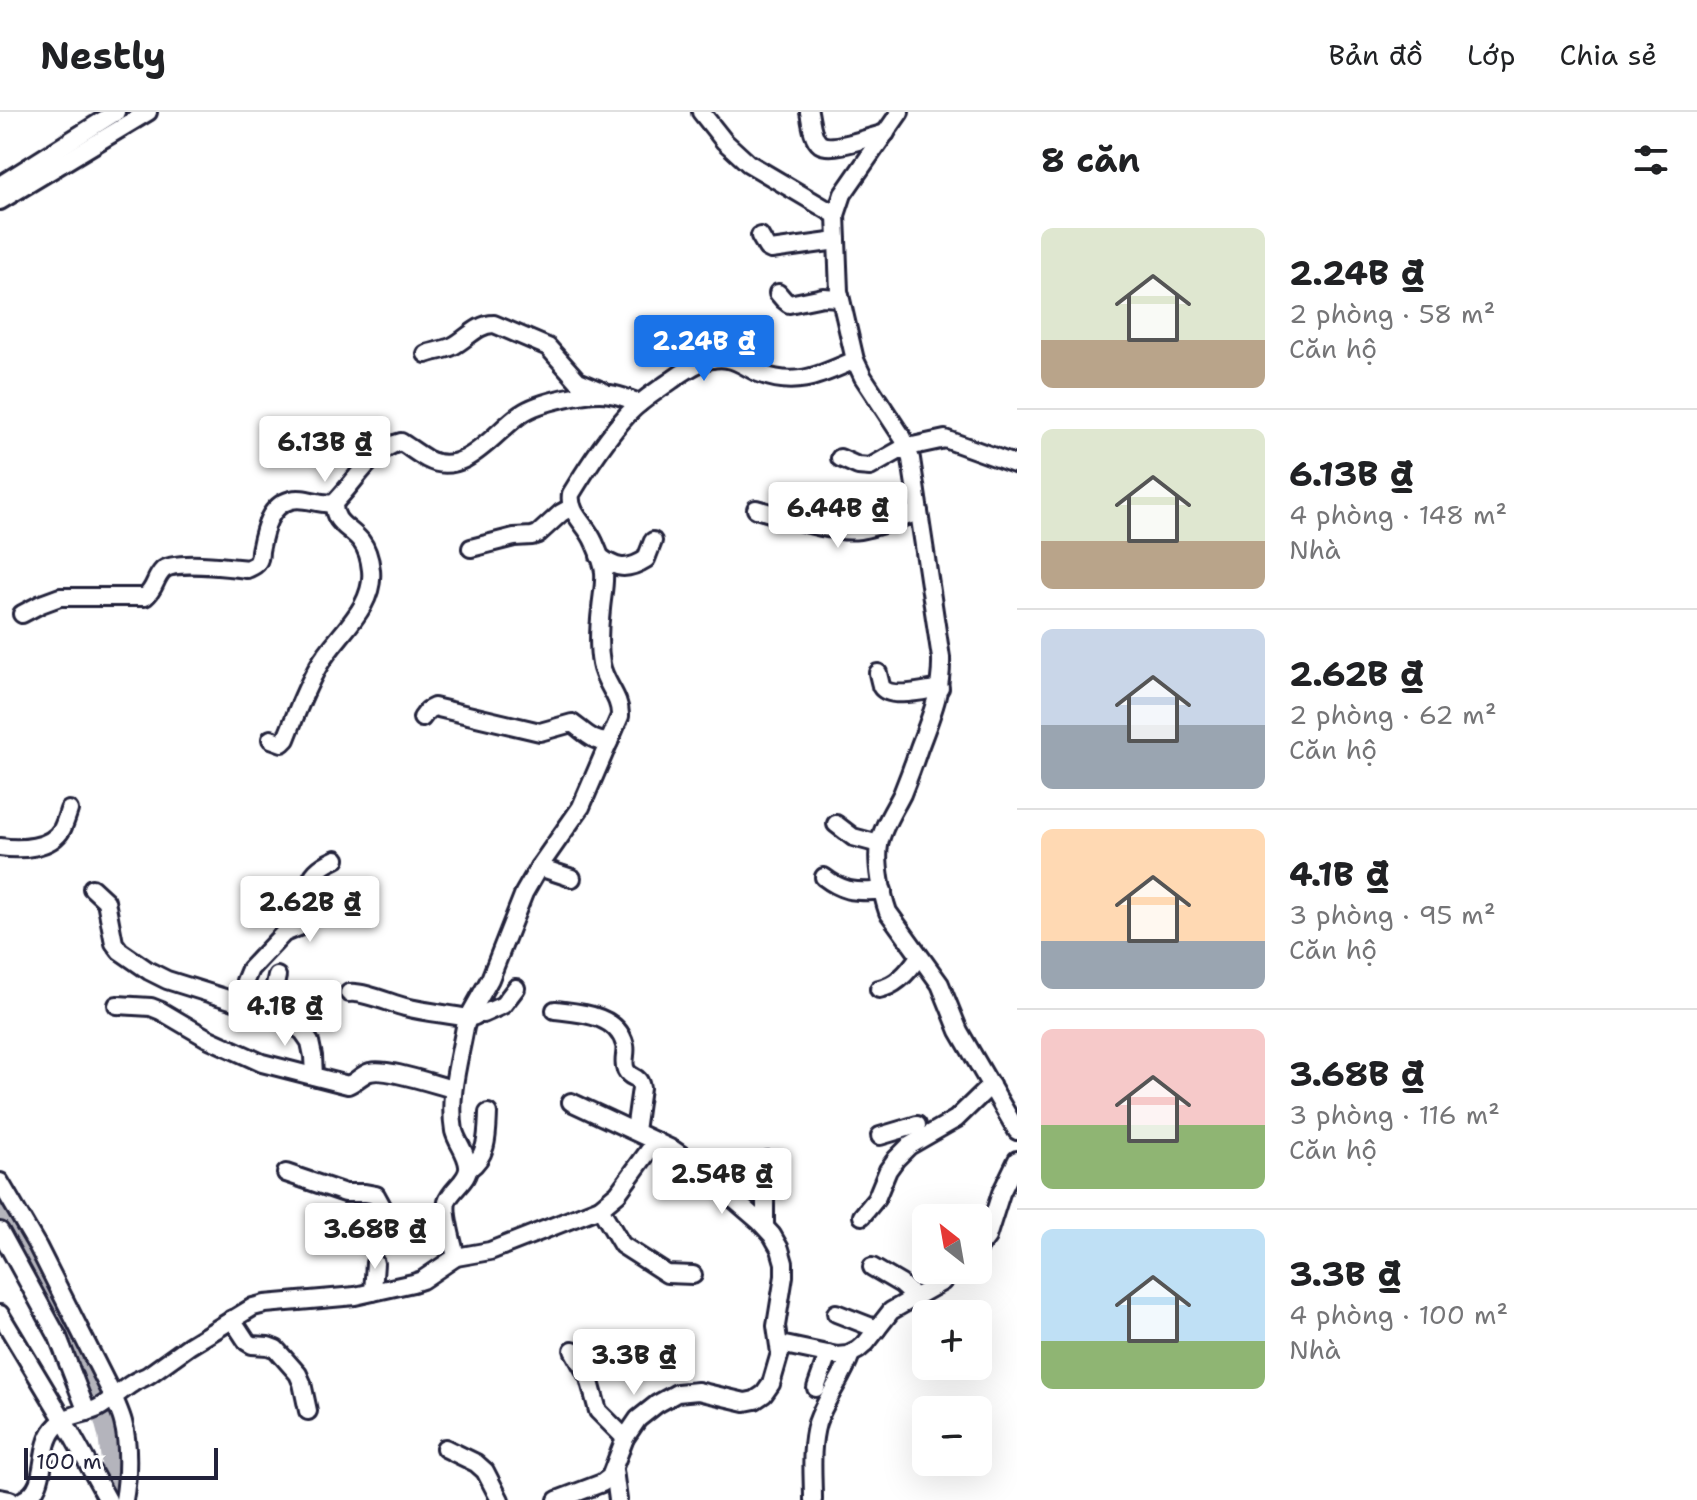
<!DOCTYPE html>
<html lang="vi">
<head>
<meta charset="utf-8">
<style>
  :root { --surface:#fff; --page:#f6f6f6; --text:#202124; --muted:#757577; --line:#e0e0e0; --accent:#1a73e8 }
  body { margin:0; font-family:"Shantell Sans",sans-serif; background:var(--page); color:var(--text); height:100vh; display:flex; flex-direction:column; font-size:30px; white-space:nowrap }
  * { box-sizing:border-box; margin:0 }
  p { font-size:26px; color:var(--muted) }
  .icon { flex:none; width:44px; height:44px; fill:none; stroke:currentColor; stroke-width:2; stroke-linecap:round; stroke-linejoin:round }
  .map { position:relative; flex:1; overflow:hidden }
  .sheet { display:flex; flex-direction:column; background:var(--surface); width:680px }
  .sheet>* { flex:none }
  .needle { width:52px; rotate:329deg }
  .tools { position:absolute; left:912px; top:1092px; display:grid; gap:16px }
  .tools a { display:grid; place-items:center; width:80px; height:80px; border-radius:12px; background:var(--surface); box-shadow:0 8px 32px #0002; font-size:40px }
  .scale { position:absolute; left:24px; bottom:20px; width:194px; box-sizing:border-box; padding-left:8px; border:4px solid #22223b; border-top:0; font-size:22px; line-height:28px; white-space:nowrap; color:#22223b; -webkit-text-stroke:6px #fff; paint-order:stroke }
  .price { position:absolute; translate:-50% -68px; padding:0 18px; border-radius:8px; background:#fff; color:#222; font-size:26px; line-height:52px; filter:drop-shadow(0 2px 4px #0008) }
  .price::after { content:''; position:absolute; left:50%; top:48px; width:24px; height:18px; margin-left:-12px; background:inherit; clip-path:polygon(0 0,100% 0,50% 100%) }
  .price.active { background:var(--accent); color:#fff }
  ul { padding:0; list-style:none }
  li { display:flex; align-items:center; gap:24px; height:200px; padding:0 24px }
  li+li { border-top:2px solid var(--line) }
  li span { display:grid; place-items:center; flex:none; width:224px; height:160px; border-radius:12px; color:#555 }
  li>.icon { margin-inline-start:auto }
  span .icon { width:96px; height:96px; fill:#fffc; stroke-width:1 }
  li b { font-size:34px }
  h2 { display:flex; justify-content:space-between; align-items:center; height:96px; padding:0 24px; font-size:34px }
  header { display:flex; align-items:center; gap:48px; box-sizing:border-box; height:112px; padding:0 40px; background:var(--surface); border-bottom:2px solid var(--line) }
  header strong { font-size:38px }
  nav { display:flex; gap:44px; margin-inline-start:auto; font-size:28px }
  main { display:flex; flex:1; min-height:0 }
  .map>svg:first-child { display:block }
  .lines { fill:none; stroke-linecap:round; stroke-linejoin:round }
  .river { stroke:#b4b4bc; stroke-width:24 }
  .minor-tunnel { stroke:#d3d3d8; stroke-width:16; stroke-dasharray:16 8; stroke-linecap:butt }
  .minor-casing { stroke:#22223b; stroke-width:22 }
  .minor { stroke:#fff; stroke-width:16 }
</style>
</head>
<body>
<header>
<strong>Nestly</strong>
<nav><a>Bản đồ</a><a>Lớp</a><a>Chia sẻ</a></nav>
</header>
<main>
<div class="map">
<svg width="1017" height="1388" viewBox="0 0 1017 1388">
  <rect width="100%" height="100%" fill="#fff"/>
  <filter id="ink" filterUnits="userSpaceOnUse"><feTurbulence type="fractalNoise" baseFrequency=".0125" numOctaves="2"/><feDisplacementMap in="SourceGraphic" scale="16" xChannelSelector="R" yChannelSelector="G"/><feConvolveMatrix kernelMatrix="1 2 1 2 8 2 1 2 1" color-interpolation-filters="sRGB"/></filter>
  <g filter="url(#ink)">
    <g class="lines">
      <path class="river" d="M0 1090 33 1144 102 1293 110 1322 114 1358 105 1388"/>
      <path class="minor-tunnel" d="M375 1151 380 1113"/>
      <defs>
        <g id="minor">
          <path d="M701 0 724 29 748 51 836 103"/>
          <path d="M809 0C811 9 812 26 820 32 832 40 872 24 886 21"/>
          <path d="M900 0 843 82 836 103 839 179 855 248 863 265 903 326 911 347 941 546C942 580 931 604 919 636 914 651 908 667 902 682 894 698 882 715 879 733 876 751 882 783 888 800L940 872 959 919 1017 1019"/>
          <path d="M0 73 116 0"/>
          <path d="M0 89 148 0"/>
          <path d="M760 124 767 136 771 138 837 129"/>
          <path d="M778 181 784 188 789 192 823 185 840 186"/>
          <path d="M426 242C434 239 445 238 453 234 467 227 477 212 494 212L548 235 578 269 602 279"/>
          <path d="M729 247 744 233 763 244"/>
          <path d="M908 335 945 327 1017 353"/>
          <path d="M840 346 858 354 870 355 907 334"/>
          <path d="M756 397C783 404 832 422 859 418 879 415 899 406 919 400"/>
          <path d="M471 436 514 425 532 424 538 422 561 401 572 395"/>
          <path d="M599 444C616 457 627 459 646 447L653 429"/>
          <path d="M22 502 41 492 60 485H145C156 476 154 467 163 458 174 448 230 455 247 457 251 455 255 454 257 451 260 447 260 442 260 439 264 419 268 394 291 388 305 384 320 394 334 391 355 371 371 337 401 330 409 335 418 342 427 347 464 367 494 320 521 302 538 290 590 278 610 282 620 283 630 288 640 291"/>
          <path d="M878 561C878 562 881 573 881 574 889 588 926 578 940 576"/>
          <path d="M422 606 428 598 434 595 540 620 572 611C585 620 592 630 609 630"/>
          <path d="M271 627 282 631 286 627C296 602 305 577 319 553 336 523 375 496 371 458 370 448 368 438 361 429 350 415 333 412 334 391"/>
          <path d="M836 712 853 725 879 732"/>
          <path d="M0 735C20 738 51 737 62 717 65 711 67 704 69 698"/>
          <path d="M539 755 572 766"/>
          <path d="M824 765C846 782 857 779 883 779"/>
          <path d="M92 776 106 789 114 831 120 839 149 859 167 868 263 898 286 907 303 920 310 930 313 944 314 964"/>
          <path d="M879 877C896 874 910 858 919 844"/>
          <path d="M349 881C362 879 390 891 405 895 425 900 447 902 468 906L475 904"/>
          <path d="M244 892 245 869 250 857 284 821 301 814 313 796 318 785C316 780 312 777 311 772 310 760 327 751 336 747"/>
          <path d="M117 893 151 895 161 899 207 926 262 951 348 973C356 970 362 962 370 960 386 955 436 973 453 977"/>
          <path d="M555 898C580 901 617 902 625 933 627 941 622 950 626 958 631 968 639 962 641 976L635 1019"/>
          <path d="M269 900 277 864"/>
          <path d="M483 902 503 893 516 876"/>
          <path d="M880 1024 917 1013"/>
          <path d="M469 1057C488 1043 487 1023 488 1001"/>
          <path d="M286 1061 345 1081H365L376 1083 382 1094 380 1113"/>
          <path d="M0 1070 38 1135 114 1286C117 1294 121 1302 123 1310 129 1332 128 1366 124 1388"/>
          <path d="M600 1096 622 1133 667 1162 693 1163"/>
          <path d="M862 1104 876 1087 888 1058 896 1047 909 1034 956 1007 991 973"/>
          <path d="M765 1115V1064L768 1048"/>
          <path d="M0 1119 58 1225 87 1300"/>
          <path d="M978 1137 987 1125 1001 1081 1017 1048"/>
          <path d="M456 1145C453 1131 444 1103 447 1090 451 1077 470 1068 468 1054 467 1041 457 1031 454 1019 448 984 459 949 465 915L468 906 490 867 524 781 539 755 581 695 620 604C621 585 604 571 601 552 598 535 599 514 601 497 602 485 605 472 604 460 603 450 598 439 594 430 587 413 568 401 571 382 588 354 606 326 628 302 641 288 657 279 672 268 688 257 707 243 728 247 740 249 750 258 761 262 798 276 822 262 855 248"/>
          <path d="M872 1155 901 1172 915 1185"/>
          <path d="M373 1180 375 1151"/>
          <path d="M836 1201 877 1217"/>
          <path d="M0 1202 63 1307 108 1388"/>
          <path d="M232 1207 247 1230 252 1233 268 1234 276 1237 298 1262 302 1271 308 1299"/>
          <path d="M780 1232 837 1244 848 1243 858 1238 866 1231 891 1199 942 1170 954 1158"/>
          <path d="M573 1238 589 1266 598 1299 625 1326"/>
          <path d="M816 1276 828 1242"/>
          <path d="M445 1336 476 1351 485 1359 500 1388"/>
          <path d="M614 1358 618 1388"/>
          <path d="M0 1386 10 1388"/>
          <path d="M23 1388C50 1375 37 1338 54 1317 67 1301 81 1304 98 1296 111 1289 121 1278 133 1271 138 1267 145 1266 150 1262L189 1234 253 1195 265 1192 355 1184 413 1171 422 1168 456 1145 490 1139 600 1096 618 1081 656 1029"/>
          <path d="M557 1388 602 1371 610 1365 625 1326 638 1307 657 1292 677 1281 698 1279 745 1290 755 1288 764 1282 771 1272 780 1241 776 1214 784 1164V1151L780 1137 772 1123 760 1110 687 1047 674 1038 571 990"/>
          <path d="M813 1388C813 1363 810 1336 817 1311 825 1287 843 1266 851 1242"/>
        </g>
      </defs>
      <use href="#minor" class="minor-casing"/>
      <use href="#minor" class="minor"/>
    </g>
  </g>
</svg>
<div class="tools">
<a><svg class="needle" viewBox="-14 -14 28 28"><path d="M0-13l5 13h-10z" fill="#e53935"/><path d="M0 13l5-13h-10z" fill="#757577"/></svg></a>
<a>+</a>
<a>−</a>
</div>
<div class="scale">100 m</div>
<b class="price active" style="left:704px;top:271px">2.24B ₫</b>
<b class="price" style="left:325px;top:372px">6.13B ₫</b>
<b class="price" style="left:838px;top:438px">6.44B ₫</b>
<b class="price" style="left:310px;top:832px">2.62B ₫</b>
<b class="price" style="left:285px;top:936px">4.1B ₫</b>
<b class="price" style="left:722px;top:1104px">2.54B ₫</b>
<b class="price" style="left:375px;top:1159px">3.68B ₫</b>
<b class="price" style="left:634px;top:1285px">3.3B ₫</b>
</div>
<section class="sheet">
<h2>8 căn<svg class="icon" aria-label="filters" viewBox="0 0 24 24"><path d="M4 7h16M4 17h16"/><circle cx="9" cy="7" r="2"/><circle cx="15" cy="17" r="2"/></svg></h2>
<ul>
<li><span style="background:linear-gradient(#dfe7d0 70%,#b9a48a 0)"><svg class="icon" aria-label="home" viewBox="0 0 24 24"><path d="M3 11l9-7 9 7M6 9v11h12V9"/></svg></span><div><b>2.24B ₫</b><p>2 phòng · 58 m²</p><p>Căn hộ</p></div></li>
<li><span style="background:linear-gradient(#dfe7d0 70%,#b9a48a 0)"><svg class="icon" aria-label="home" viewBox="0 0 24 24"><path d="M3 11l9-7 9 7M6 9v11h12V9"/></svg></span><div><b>6.13B ₫</b><p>4 phòng · 148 m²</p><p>Nhà</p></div></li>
<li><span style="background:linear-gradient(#c9d6e8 60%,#9aa5b1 0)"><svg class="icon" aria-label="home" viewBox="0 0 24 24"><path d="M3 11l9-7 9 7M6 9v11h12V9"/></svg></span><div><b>2.62B ₫</b><p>2 phòng · 62 m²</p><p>Căn hộ</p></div></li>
<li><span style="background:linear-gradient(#ffd9b3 70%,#9aa5b1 0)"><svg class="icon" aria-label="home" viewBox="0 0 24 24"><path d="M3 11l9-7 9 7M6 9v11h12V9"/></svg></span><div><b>4.1B ₫</b><p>3 phòng · 95 m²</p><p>Căn hộ</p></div></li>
<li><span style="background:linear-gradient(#f6c9c9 60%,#8fb573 0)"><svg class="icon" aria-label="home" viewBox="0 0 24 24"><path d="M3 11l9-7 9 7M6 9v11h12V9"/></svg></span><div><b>3.68B ₫</b><p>3 phòng · 116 m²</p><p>Căn hộ</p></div></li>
<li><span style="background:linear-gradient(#bfe0f5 70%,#8fb573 0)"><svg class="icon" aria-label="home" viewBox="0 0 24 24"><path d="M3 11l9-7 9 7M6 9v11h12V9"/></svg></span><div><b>3.3B ₫</b><p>4 phòng · 100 m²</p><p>Nhà</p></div></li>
</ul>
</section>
</main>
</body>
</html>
